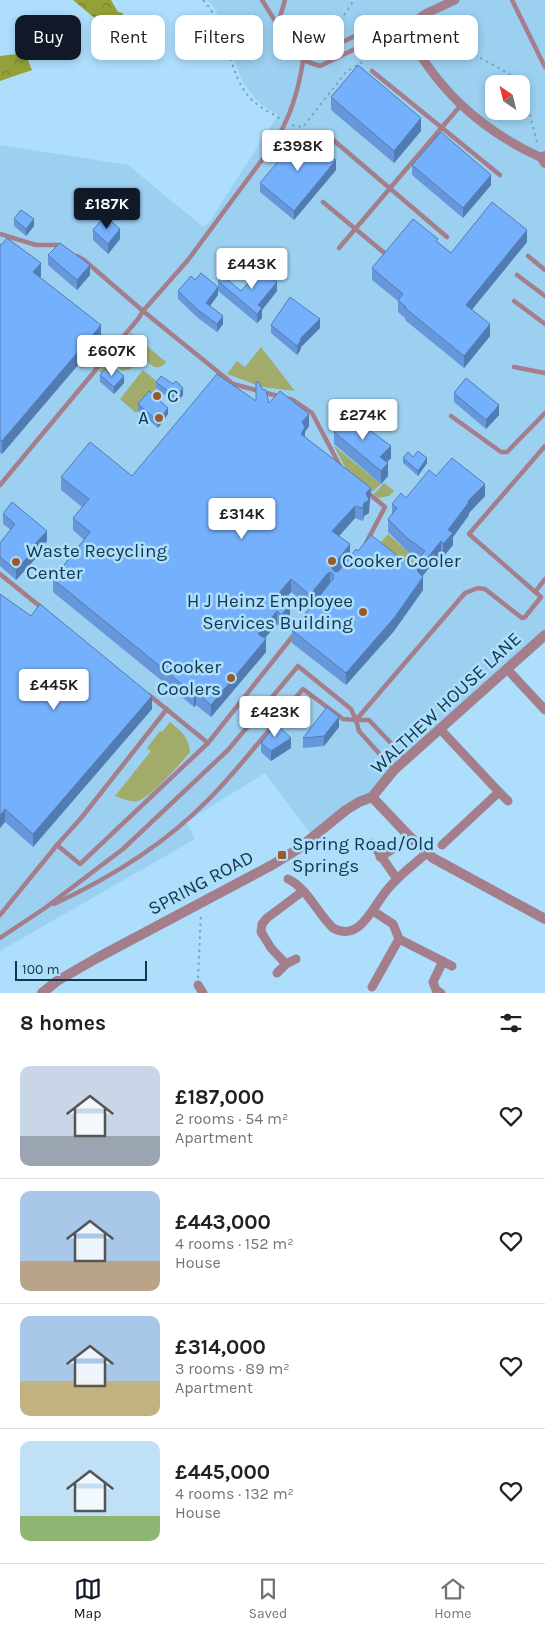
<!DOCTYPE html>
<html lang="en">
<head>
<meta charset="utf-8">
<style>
  :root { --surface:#fff; --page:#f6f6f6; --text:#202124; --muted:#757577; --line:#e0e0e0; --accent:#111827 }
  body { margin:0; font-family:Karla,sans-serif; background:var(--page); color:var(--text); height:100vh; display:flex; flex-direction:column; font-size:19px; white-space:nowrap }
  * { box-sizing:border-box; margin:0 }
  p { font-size:16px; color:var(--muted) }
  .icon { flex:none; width:28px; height:28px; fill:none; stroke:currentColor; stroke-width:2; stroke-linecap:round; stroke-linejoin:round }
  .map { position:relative; height:993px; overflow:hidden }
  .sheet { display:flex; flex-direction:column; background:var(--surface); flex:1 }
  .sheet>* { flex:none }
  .top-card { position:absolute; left:15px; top:15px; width:515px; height:45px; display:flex; gap:10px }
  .needle { width:32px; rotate:325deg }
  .tools { position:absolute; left:485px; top:75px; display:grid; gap:10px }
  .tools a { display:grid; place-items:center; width:45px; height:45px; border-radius:10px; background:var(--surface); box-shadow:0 2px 8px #0003; font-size:25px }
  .scale { position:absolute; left:15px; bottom:12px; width:132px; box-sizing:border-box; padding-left:5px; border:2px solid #12374c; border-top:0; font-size:14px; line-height:18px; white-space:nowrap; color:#12374c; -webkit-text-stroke:4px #addefc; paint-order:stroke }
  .price { position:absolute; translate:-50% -42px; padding:0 11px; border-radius:5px; background:#fff; color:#222; font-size:16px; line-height:32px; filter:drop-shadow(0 1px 2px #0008) }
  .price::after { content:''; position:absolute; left:50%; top:30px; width:15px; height:11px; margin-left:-8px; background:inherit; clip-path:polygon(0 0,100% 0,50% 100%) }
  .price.active { background:var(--accent); color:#fff }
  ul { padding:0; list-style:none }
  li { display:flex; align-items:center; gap:15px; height:125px; padding:0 20px }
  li+li { border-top:1px solid var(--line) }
  li span { display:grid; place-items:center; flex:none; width:140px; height:100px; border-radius:10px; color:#555 }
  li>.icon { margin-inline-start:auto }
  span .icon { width:60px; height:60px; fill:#fffc; stroke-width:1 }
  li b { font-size:21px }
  h2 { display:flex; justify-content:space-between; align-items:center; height:60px; padding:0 20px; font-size:21px }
  .tag { padding:0 18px; border-radius:10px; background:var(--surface); box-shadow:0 2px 8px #0003; font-size:18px; line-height:45px }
  .tag.active { background:var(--accent); color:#fff }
  .tabs { display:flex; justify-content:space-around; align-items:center; height:70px; border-top:1px solid var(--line); background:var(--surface); font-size:14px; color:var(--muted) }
  .tabs a { display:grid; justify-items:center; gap:2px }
  .tabs .active { color:var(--accent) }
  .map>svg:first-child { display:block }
  .built { fill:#9bd0f1; fill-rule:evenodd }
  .green { fill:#a2ac6a }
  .forest { fill:url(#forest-crowns) }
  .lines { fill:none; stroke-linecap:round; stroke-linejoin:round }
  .path { stroke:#78a5c0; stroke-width:2; stroke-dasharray:2.5 4; stroke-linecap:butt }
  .service { stroke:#a47e8b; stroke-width:4.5 }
  .minor { stroke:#a47e8b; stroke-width:9 }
  .tertiary { stroke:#a47e8b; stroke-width:10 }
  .wall { fill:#6597da }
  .shaded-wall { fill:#527bb1 }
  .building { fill:#75b0fd; stroke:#527bb1 }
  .poi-dot { fill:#9b5a26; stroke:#addefc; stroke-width:2 }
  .labels { text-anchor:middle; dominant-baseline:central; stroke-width:5; stroke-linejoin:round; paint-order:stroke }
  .poi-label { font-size:19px; fill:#12374c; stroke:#addefc; text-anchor:start }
  .street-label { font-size:19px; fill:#12374c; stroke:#addefc }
</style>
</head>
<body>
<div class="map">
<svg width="545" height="993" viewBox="0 0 545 993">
  <defs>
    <pattern id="forest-crowns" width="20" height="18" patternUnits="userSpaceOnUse" patternTransform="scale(1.25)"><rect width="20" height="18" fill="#94a139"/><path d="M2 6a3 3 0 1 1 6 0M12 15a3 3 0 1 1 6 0" fill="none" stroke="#778432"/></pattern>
  </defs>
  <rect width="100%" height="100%" fill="#addefc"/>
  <path class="built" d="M208 0H545V642L315 840 265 773 186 822 195 839 0 951V145L128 165 202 226 208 224 278 115 261 104 254 97 242 81 215 8ZM494 84H521V111H494Z"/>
  <g class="green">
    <path d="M131 333 166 362C163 366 160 368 155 367 149 365 129 347 128 341 128 337 129 336 131 333Z"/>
    <path d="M261 347 295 391 262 387 227 374 237 361 245 367Z"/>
    <path d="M118 352C125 352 130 355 134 362L131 369 122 371 115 365 105 376 99 371 114 354Z"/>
    <path d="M143 370 160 384 136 413 120 399Z"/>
    <path d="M334 446 381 484 372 492 346 469Z"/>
    <path d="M384 483 394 491 389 496 378 498 374 494Z"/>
    <path d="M388 534 407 551 425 563 412 580 402 560 381 542Z"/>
    <path d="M170 722C181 731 189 737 190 752 181 763 151 797 138 801 131 803 121 798 115 796L151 751 147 748 160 731 162 732Z"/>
  </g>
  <g class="forest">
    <path d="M73 0H111L118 12 123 13 120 47 114 44 110 31Z"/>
    <path d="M25 53 32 70 0 81V56Z"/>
  </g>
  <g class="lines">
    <g class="path">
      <path d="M203 0C229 28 227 71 249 97 258 107 270 112 281 119"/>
      <path d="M443 15 456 40 471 53 508 73 518 84"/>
      <path d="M334 39 339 23 354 0"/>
      <path d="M521 90 528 107 538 146"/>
      <path d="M292 125 303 127 346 72 385 48 395 36"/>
      <path d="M82 368 87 363 90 366"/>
      <path d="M198 978 201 913"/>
    </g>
    <g class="service">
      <path d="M262 0 285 37 280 17 285 0"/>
      <path d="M512 0 545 67"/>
      <path d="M285 37C294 56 300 60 320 66L388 33 401 22"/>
      <path d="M303 61 386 21 401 22"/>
      <path d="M372 71 500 175"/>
      <path d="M325 133 447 237"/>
      <path d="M323 202 388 256"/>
      <path d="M0 234 36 245H59L61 247"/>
      <path d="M339 248 461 105"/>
      <path d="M77 256 84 260 143 311 233 384 293 400 312 413 340 466"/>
      <path d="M528 256 545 270"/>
      <path d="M517 275 545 296"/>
      <path d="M514 301 545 324"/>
      <path d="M514 367 545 373"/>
      <path d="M451 416 501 452H507L545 413"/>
      <path d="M0 485 138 319 143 311 188 260 273 145C290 118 298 93 303 61"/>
      <path d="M366 543 385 507 367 492"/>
      <path d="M0 574 42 608"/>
      <path d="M535 592 545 579"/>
      <path d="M149 695 208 743"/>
      <path d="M356 720 465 593 478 588 485 589 522 618 525 617 541 597 469 534 545 446"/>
      <path d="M394 770 359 731 356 720H369L405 758"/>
      <path d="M57 845 82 817 167 709"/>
      <path d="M54 904C110 878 165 844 208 800 243 765 271 726 303 689L343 719 356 720"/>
      <path d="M0 915 57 845 80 864 208 743 296 632"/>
      <path d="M0 938 45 908 123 849 228 750 298 666 351 709 356 720"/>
    </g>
    <g class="minor">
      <path d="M455 0 427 13 418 19 401 22C434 86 476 128 542 158"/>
      <path d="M508 670 545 710"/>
      <path d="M440 729 499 792 442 845"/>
      <path d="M499 792 508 801"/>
      <path d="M372 843 397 879"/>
      <path d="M380 857 393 849"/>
      <path d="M288 879C308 889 317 913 333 928 360 943 373 906 387 890 398 876 413 865 427 853"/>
      <path d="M399 939 452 966"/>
      <path d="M286 964 271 948 263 935 261 932 262 924 267 918 303 891"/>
      <path d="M277 973 286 964 296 959"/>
      <path d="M198 985 203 993"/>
      <path d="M372 987 399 939 393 924 373 911"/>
      <path d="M441 993 436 990 433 982 443 961"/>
    </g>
    <g class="tertiary">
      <path d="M545 156 542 158 545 163"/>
      <path d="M372 797 409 836 433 858 545 919"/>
      <path d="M42 993 57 981 97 958 272 865 298 849 346 810 359 802 372 797 394 770 545 635"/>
    </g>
  </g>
  <g class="wall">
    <path d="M331 97 421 131 394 163 331 110Z"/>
    <path d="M412 165 491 185 463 218 412 175Z"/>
    <path d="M336 170 294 220 260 192V183Z"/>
    <path d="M14 219 34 226 26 236 14 226Z"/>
    <path d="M93 230 120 239 108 254 93 240Z"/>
    <path d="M438 242 451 253 527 242 472 309 490 336 464 368 405 320V318L398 312V301L372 280V268Z"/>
    <path d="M0 244 41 276 40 277 101 338 2 454 0 453Z"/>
    <path d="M48 255 90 275 77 290 48 265Z"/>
    <path d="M195 280 218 287V281L241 291H277L262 310V318L257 323 218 291V295L210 306 223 324 217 332 198 318 178 299V291Z"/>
    <path d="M271 325 320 328 301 347V349L297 355 271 333Z"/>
    <path d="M110 374 124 383 114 394 100 382V375Z"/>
    <path d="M156 382 183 395 176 404 156 388Z"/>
    <path d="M454 393 499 415 486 429 454 402Z"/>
    <path d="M256 401 269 403 309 426 305 432V437L371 500 369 502V513L364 516 363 521 355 518 339 536 350 557 358 551 412 567 418 559 407 551 388 532V519L392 515V504L406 498 436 476 485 496 469 513V515L453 537V545L443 557 441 553 422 576 423 590 394 631 346 685 292 643V630L310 607 291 592 284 600 290 617 281 628 277 624 265 638 266 652 211 717 196 705 194 707 53 592V579L84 540 73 530V518L82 507 61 490V477L132 476Z"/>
    <path d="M138 404 168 414 158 428 138 411Z"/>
    <path d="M334 432 391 458 387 462 388 476 381 484 334 444Z"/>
    <path d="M413 457 427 463 418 476 403 463V458Z"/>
    <path d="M3 514 47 541 36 553V558L16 580 0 566V543L11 530 3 524Z"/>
    <path d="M0 594 152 709 33 847 5 822 0 828Z"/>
    <path d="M339 727 324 746 303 748V738Z"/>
    <path d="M261 743 291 748 271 761 261 752Z"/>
  </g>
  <g class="shaded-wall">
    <path d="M421 118V131L394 163V151Z"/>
    <path d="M336 160V170L294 220V211Z"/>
    <path d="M491 175V185L463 218V208Z"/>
    <path d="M34 219V226L26 236V229Z"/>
    <path d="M120 229V239L108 254V244Z"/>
    <path d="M527 230V242L466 317V305Z"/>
    <path d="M41 263V276L33 285V272Z"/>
    <path d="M90 265V275L77 290V280Z"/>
    <path d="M277 282V291L262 310V318L257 323V314L258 305Z"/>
    <path d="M218 287V295L206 311V303Z"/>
    <path d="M223 316V324L217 332V324Z"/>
    <path d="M320 319V328L301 347V349L297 355V346L300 339Z"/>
    <path d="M490 324V336L464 368V356Z"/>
    <path d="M101 325V338L2 454V441Z"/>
    <path d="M124 376V383L114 394V387Z"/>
    <path d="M183 388V395L176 404V397Z"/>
    <path d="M499 405V415L486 429V420Z"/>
    <path d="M168 408V414L158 428V421Z"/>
    <path d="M309 414V426L305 432V440L301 447 302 422Z"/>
    <path d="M391 446V458L380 470V457Z"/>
    <path d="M427 458V463L418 476V471Z"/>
    <path d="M388 463V476L381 484V471Z"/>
    <path d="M485 484V496L469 513V515L453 537V545L443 557V544L448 530 468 501Z"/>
    <path d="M371 488 369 513 364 516 363 521V508L366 493Z"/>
    <path d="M355 506V518L332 544V531Z"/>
    <path d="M47 531V541L36 553V558L16 580V570L33 546Z"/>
    <path d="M441 541V553L417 583V571Z"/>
    <path d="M350 544V557L333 578V574L332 573 333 566Z"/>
    <path d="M330 572V585L310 607V595L327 574Z"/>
    <path d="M423 577V590L394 631 346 685V673Z"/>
    <path d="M291 579V592L278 607V594Z"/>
    <path d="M290 605V617L281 628V615Z"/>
    <path d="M277 611V624L258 646V634Z"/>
    <path d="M266 639V652L211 717V705Z"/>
    <path d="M196 692V705L194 707V694Z"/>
    <path d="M152 696V709L33 847V834Z"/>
    <path d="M339 717V727L324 746V736Z"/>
    <path d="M291 738V748L271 761V751Z"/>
    <path d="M5 809V822L0 828V816Z"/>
  </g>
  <g class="building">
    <path d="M358 65 421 118 394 151 331 97Z"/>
    <path d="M441 132 491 175 463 208 412 165Z"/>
    <path d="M302 133 336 160 294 211 260 183Z"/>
    <path d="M492 202 527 230 466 305 490 324 464 356 405 308 406 307 398 300 403 294 372 268 413 219 438 239 436 241 451 253Z"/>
    <path d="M21 210 34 219 26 229 14 219Z"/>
    <path d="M105 216 120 229 108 244 93 230Z"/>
    <path d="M7 238 41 263 33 272 101 325 2 441 0 440V244L1 245Z"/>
    <path d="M60 243 90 265 77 280 48 255Z"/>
    <path d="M260 270 277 282 258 305 262 308 257 314 218 281 223 276 241 291Z"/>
    <path d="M201 273 218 287 206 303 223 316 217 324 198 310 178 291 191 276 195 280Z"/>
    <path d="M290 297 320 319 300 339 301 340 297 346 271 325Z"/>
    <path d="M114 368 124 376 114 387 100 375 105 369 110 374Z"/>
    <path d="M217 374 256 401V382H259L262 389 266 390 269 403 280 391 309 414 302 422 305 427 301 434 371 488 366 493 369 500 364 503 363 508 355 506 332 531 350 544 333 566 332 569 335 572 339 571 356 549 358 551 371 535 412 567 425 551 407 538 388 519 397 508 392 504 401 493 406 498 429 470 436 476 452 458 485 484 468 501 469 502 448 530 453 533 443 544 441 541 417 571 423 577 394 618 346 673 292 630 333 579V574L330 572 327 574 310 595 291 579 278 594 290 605 281 615 277 611 258 634 266 639 211 705 196 692 194 694 53 579 90 532 73 518 89 499 61 477 90 442 132 476Z"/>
    <path d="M161 376 173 384 176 381 183 388 176 397 156 382Z"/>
    <path d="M466 378 499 405 486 420 454 393Z"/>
    <path d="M149 391 168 408 158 421 138 404Z"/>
    <path d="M348 414 391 446 380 457 388 463 381 471 334 432Z"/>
    <path d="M418 451 427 458 418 471 403 458 408 452 413 457Z"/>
    <path d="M12 502 47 531 33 546 36 548 16 570 0 557V543L15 524 3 514Z"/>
    <path d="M0 594 31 616 40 604 152 696 33 834 5 809 0 816Z"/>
    <path d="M327 707 339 717 324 736 303 738Z"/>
    <path d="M276 724 291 738 271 751 261 743Z"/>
  </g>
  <g class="poi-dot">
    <circle cx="157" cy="396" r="5"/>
    <circle cx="159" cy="418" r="5"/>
    <circle cx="332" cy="561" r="5"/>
    <circle cx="16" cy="562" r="5"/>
    <circle cx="363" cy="612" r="5"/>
    <circle cx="231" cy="678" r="5"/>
    <rect x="277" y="850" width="10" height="10" rx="2.5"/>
  </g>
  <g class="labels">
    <g class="poi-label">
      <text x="167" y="396">C</text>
      <text x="149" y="418" text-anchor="end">A</text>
      <text x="26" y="551">Waste Recycling<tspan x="26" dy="22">Center</tspan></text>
      <text x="342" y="561">Cooker Cooler</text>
      <text x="353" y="601" text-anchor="end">H J Heinz Employee<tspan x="353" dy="22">Services Building</tspan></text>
      <text x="221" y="667" text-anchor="end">Cooker<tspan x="221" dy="22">Coolers</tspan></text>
      <text x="292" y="844">Spring Road/Old<tspan x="292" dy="22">Springs</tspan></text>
    </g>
    <g class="street-label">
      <text transform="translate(446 703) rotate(-43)">WALTHEW HOUSE LANE</text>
      <text transform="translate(201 883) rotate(-28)">SPRING ROAD</text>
    </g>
  </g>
</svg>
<div class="tools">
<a><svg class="needle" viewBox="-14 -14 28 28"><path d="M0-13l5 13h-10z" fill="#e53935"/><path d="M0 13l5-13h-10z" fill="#757577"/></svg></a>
</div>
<div class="scale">100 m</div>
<b class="price" style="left:298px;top:172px">£398K</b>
<b class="price active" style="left:107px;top:230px">£187K</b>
<b class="price" style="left:252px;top:290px">£443K</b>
<b class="price" style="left:112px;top:377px">£607K</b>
<b class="price" style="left:363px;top:441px">£274K</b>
<b class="price" style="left:242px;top:540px">£314K</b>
<b class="price" style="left:54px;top:711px">£445K</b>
<b class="price" style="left:275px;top:738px">£423K</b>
<div class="top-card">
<a class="tag active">Buy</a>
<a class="tag">Rent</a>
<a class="tag">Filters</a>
<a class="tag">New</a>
<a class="tag">Apartment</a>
</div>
</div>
<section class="sheet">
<h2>8 homes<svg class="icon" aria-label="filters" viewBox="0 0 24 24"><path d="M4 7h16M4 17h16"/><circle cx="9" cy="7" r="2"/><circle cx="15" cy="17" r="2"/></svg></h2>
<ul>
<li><span style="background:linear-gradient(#c9d6e8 70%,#9aa5b1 0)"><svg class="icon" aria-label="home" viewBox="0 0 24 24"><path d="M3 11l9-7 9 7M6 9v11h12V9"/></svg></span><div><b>£187,000</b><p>2 rooms · 54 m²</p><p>Apartment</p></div><svg class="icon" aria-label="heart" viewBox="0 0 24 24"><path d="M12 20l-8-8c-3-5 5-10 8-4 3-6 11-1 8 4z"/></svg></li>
<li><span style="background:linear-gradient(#a9c7e8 70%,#b9a48a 0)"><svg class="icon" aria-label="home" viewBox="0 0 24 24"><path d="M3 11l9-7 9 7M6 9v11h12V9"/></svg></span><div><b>£443,000</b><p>4 rooms · 152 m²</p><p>House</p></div><svg class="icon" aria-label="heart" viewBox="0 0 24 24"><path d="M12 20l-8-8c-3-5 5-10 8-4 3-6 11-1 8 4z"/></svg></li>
<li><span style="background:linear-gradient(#a9c7e8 65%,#c2b280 0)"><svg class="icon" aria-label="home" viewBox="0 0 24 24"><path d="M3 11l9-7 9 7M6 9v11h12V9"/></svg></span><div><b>£314,000</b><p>3 rooms · 89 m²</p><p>Apartment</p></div><svg class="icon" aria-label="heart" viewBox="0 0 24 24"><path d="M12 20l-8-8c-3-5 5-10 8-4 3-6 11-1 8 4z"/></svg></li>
<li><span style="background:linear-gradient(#bfe0f5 75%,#8fb573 0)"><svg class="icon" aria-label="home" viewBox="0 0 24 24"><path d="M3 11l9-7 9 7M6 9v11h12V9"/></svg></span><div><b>£445,000</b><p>4 rooms · 132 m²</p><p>House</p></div><svg class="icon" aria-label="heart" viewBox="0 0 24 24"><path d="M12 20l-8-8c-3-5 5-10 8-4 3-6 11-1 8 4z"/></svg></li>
</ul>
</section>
<nav class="tabs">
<a class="active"><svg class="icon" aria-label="map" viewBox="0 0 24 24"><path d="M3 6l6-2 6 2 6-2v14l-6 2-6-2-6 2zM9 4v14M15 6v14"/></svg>Map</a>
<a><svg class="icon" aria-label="saved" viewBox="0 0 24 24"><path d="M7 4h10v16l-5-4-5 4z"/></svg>Saved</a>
<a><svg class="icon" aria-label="home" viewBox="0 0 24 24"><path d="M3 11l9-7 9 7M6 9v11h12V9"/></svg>Home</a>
</nav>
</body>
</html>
